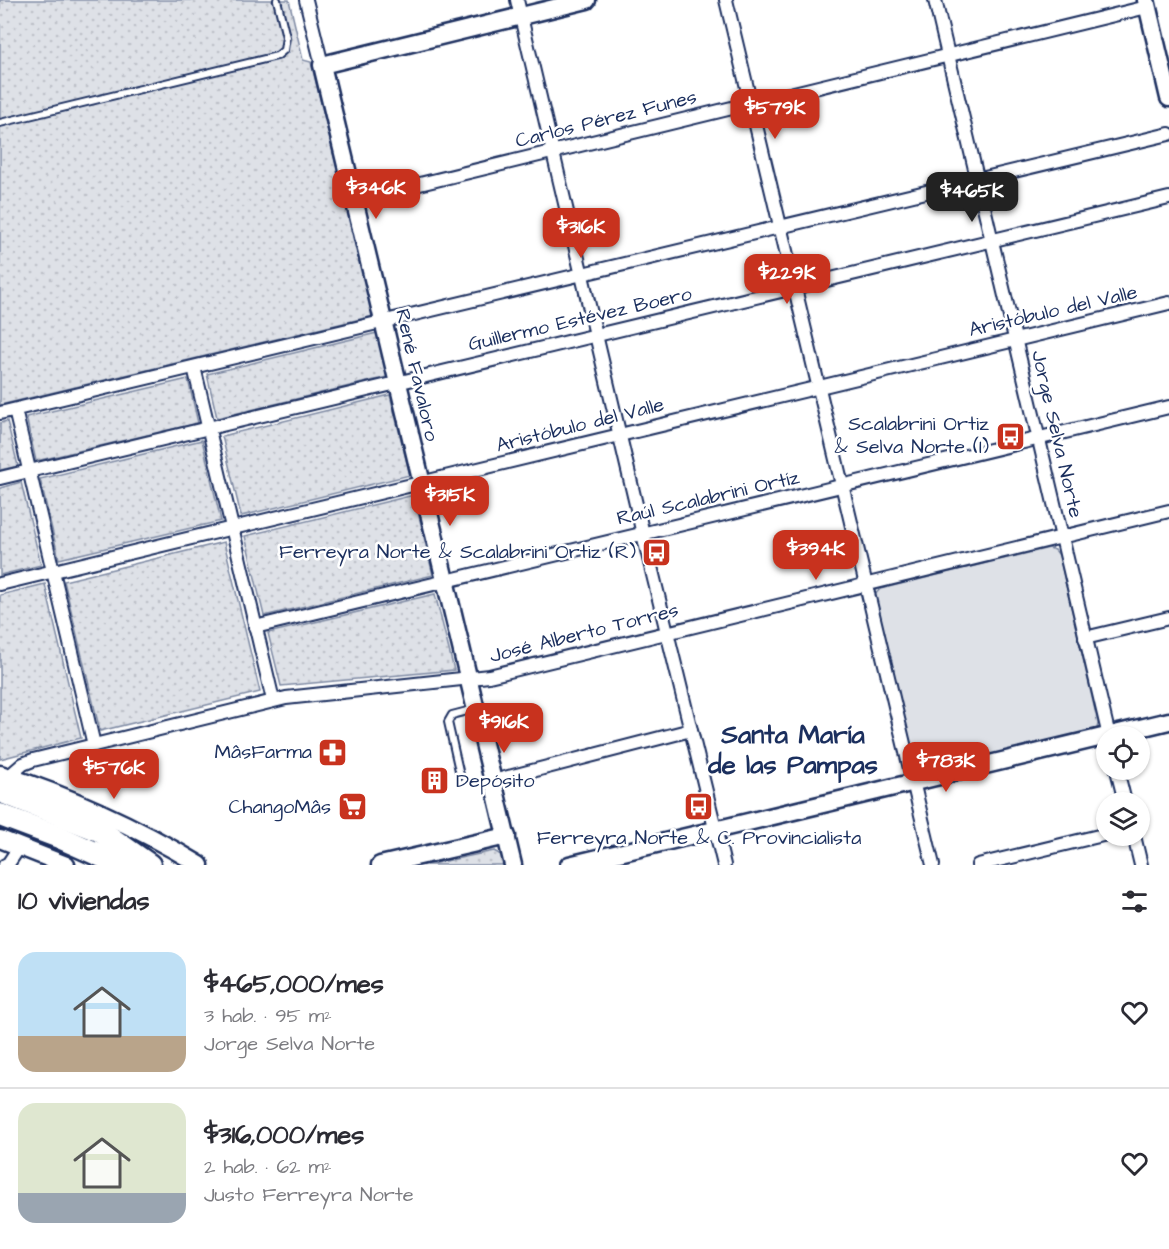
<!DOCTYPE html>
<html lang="es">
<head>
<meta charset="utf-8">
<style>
  :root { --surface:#fff; --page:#f2f2f3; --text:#2b2b33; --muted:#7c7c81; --line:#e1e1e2; --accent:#c8321e }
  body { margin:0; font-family:"Architects Daughter",sans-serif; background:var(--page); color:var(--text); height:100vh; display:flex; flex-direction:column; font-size:22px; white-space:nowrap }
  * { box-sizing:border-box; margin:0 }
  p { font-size:20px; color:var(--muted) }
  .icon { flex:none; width:33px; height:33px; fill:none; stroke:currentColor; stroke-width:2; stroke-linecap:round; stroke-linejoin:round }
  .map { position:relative; height:865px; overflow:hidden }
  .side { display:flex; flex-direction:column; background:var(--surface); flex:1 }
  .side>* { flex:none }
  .fabs { position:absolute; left:1096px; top:726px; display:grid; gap:12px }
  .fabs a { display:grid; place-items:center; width:54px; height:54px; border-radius:50%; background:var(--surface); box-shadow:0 2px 4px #0004; font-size:30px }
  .price { position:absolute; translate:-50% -51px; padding:0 14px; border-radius:12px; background:var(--accent); color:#fff; font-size:20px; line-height:39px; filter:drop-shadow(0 2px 3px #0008) }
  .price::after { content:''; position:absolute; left:50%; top:36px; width:18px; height:14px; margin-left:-9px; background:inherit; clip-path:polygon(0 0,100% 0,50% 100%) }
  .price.active { background:#222; color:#fff }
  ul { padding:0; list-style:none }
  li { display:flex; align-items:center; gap:18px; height:150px; padding:0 18px }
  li+li { border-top:2px solid var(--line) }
  li span { display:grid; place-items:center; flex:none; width:168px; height:120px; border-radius:18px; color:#555 }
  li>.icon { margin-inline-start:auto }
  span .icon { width:72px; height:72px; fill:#fffc; stroke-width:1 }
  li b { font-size:26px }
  h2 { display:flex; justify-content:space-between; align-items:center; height:72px; padding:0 18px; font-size:26px }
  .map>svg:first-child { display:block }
  .grass { fill:url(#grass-dots); stroke:#7c88a2; stroke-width:1.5 }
  .park { fill:#dee1e7; stroke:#7c88a2; stroke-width:1.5 }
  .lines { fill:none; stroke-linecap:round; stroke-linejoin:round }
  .lane-casing { stroke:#1b2f5e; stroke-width:10 }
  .street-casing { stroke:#1b2f5e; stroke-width:16 }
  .secondary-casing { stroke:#1b2f5e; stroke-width:21 }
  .highway-casing { stroke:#1b2f5e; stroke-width:27 }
  .lane { stroke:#fff; stroke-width:6 }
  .street { stroke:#fff; stroke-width:12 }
  .secondary { stroke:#fff; stroke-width:16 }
  .highway { stroke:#fff; stroke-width:22 }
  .labels { text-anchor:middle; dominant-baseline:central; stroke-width:5; stroke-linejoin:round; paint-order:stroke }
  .street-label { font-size:20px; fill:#1b2f5e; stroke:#fff }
  .poi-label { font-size:20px; fill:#1b2f5e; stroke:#fff; text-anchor:end }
  .district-label { font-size:26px; font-weight:bold; fill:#1b2f5e; stroke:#fff }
</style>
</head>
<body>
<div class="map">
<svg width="1169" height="865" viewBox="0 0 1169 865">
  <defs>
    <pattern id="grass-dots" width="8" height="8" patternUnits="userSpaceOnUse" patternTransform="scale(1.5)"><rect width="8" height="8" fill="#dee1e7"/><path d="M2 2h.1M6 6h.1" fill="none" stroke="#bec1c9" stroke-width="1.8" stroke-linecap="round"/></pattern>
  </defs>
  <rect width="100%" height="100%" fill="#fff"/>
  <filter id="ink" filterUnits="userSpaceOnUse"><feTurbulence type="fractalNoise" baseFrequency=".0167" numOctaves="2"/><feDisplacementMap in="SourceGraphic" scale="12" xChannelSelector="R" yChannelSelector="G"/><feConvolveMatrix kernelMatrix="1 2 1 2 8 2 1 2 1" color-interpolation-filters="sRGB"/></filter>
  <g filter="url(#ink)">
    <g class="grass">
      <path d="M0 0H289L303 60 311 62 373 316 0 405Z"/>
      <path d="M377 333 387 377 217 418 207 374Z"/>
      <path d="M188 379 198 423 36 461 26 417Z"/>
      <path d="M390 395 410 475 241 516 222 436Z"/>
      <path d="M7 421 18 466 0 470V423Z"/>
      <path d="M202 440 221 521 59 559 40 479Z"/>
      <path d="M21 482 41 565 0 575V488Z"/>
      <path d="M414 495 433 575 264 616 245 536Z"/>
      <path d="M224 542 260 692 100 731 64 581Z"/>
      <path d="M45 584 81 738 0 759V595Z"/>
      <path d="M435 594 454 670 281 686 268 633Z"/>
      <path d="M494 851 501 855 504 865H426Z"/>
    </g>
    <path class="park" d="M1049 548 1055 550 1059 555 1098 723 1097 729 922 773 916 769 874 596 880 589Z"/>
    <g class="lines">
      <defs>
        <g id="lane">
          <path d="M0 123 277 56 284 50 286 37 277 0"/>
          <path d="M460 775 448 722 452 715 475 709"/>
        </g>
        <g id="street">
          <path d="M306 0 322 65"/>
          <path d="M517 0 643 534 724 865"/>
          <path d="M726 0 933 865"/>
          <path d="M935 0 1109 736"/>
          <path d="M354 200 1147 7"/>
          <path d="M194 367 273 700"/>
          <path d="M15 410 94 745"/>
          <path d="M0 413 1169 134"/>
          <path d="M0 478 1169 198"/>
          <path d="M0 584 1169 303"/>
          <path d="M255 627 1169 407"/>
          <path d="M1085 638 1169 618"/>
          <path d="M1117 770 1125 802"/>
          <path d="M8 777 23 764 33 760 286 698 489 676 1169 511"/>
          <path d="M493 781 691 730"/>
          <path d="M1134 836 1141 865"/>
          <path d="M5 865 8 864 20 846"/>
          <path d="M978 865 1107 834"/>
        </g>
        <g id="secondary">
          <path d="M1146 0 1169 98"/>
          <path d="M0 774C70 796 137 827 200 865"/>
          <path d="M0 839 66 865"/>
          <path d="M380 865 507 836"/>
          <path d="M513 865 322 65 587 0"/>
          <path d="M569 865 1169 721"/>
        </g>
        <g id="highway">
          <path d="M0 791 99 830 149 865"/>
          <path d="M0 815 59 837 122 865"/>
        </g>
      </defs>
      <use href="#lane" class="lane-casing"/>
      <use href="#street" class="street-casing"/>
      <use href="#secondary" class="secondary-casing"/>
      <use href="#highway" class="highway-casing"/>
      <use href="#lane" class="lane"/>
      <use href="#street" class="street"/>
      <use href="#secondary" class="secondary"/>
      <use href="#highway" class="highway"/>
    </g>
  </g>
  <defs>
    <symbol id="bus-square" viewBox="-11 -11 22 22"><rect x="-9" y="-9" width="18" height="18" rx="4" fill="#c8321e" stroke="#fff"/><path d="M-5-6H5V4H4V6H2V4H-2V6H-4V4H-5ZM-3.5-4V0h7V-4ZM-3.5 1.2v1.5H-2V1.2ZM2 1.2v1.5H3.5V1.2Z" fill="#fff"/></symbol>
    <symbol id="pharmacy-square" viewBox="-11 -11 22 22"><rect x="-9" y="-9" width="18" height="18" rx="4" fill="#c8321e" stroke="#fff"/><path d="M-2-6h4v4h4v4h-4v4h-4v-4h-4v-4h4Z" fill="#fff"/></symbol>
    <symbol id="building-square" viewBox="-11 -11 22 22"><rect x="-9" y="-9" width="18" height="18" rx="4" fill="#c8321e" stroke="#fff"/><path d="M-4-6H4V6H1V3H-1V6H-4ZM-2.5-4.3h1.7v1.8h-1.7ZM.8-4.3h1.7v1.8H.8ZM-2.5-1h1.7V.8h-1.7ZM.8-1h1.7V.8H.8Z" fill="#fff"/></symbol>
    <symbol id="supermarket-square" viewBox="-11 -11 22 22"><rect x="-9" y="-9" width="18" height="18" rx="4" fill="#c8321e" stroke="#fff"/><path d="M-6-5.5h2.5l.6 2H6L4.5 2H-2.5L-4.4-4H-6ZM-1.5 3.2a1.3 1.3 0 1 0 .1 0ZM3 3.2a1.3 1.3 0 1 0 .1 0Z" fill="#fff"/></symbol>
  </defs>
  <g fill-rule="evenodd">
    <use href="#bus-square" x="994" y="420" width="33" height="33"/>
    <use href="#bus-square" x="640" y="536" width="33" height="33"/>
    <use href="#pharmacy-square" x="316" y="736" width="33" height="33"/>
    <use href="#building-square" x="418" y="764" width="33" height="33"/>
    <use href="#supermarket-square" x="336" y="790" width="33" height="33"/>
    <use href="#bus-square" x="682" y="790" width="33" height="33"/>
  </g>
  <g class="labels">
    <g class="street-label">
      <text transform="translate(606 119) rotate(-14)">Carlos Pérez Funes</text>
      <text transform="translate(1053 311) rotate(-13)">Aristóbulo del Valle</text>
      <text transform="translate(580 319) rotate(-13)">Guillermo Estévez Boero</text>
      <text transform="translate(417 375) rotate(77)">René Favaloro</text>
      <text transform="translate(580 425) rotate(-14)">Aristóbulo del Valle</text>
      <text transform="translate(1057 434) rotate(77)">Jorge Selva Norte</text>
      <text transform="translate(708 498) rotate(-13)">Raúl Scalabrini Ortíz</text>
      <text transform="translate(584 633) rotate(-14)">José Alberto Torres</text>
    </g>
    <g class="poi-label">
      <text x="989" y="424">Scalabrini Ortiz<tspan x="989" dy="23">&amp; Selva Norte (I)</tspan></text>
      <text x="636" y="552">Ferreyra Norte &amp; Scalabrini Ortiz (R)</text>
      <text x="312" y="752">MâsFarma</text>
      <text x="456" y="781" text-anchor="start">Depósito</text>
      <text x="331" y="807">ChangoMâs</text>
      <text x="699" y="838" text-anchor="middle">Ferreyra Norte &amp; C. Provincialista</text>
    </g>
    <g class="district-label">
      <text x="793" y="735">Santa María<tspan x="793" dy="30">de las Pampas</tspan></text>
    </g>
  </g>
</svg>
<div class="fabs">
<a><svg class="icon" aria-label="locate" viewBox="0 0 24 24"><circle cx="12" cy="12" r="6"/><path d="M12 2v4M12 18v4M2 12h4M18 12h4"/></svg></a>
<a><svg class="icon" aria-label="layers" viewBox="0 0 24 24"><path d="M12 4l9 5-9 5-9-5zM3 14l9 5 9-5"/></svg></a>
</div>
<b class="price" style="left:775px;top:140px">$579K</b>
<b class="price" style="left:376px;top:220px">$346K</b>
<b class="price active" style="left:972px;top:223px">$465K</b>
<b class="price" style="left:581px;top:259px">$316K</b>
<b class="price" style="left:787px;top:305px">$229K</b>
<b class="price" style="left:450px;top:527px">$315K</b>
<b class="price" style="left:816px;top:581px">$394K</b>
<b class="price" style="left:504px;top:754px">$916K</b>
<b class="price" style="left:946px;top:793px">$783K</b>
<b class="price" style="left:114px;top:800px">$576K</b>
</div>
<section class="side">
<h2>10 viviendas<svg class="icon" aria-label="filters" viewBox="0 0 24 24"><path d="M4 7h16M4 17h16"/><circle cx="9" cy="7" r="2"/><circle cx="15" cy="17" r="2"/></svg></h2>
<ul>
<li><span style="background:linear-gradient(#bfe0f5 70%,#b9a48a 0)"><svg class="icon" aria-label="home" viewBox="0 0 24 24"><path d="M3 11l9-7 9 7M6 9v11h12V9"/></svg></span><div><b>$465,000/mes</b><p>3 hab. · 95 m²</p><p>Jorge Selva Norte</p></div><svg class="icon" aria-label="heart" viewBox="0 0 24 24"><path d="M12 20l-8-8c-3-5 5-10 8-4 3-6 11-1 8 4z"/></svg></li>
<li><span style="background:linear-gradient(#dfe7d0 75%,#9aa5b1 0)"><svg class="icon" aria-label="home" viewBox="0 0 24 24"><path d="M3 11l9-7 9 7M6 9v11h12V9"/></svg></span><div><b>$316,000/mes</b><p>2 hab. · 62 m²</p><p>Justo Ferreyra Norte</p></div><svg class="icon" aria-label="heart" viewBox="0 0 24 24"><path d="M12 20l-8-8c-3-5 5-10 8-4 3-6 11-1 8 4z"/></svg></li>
</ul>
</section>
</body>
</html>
